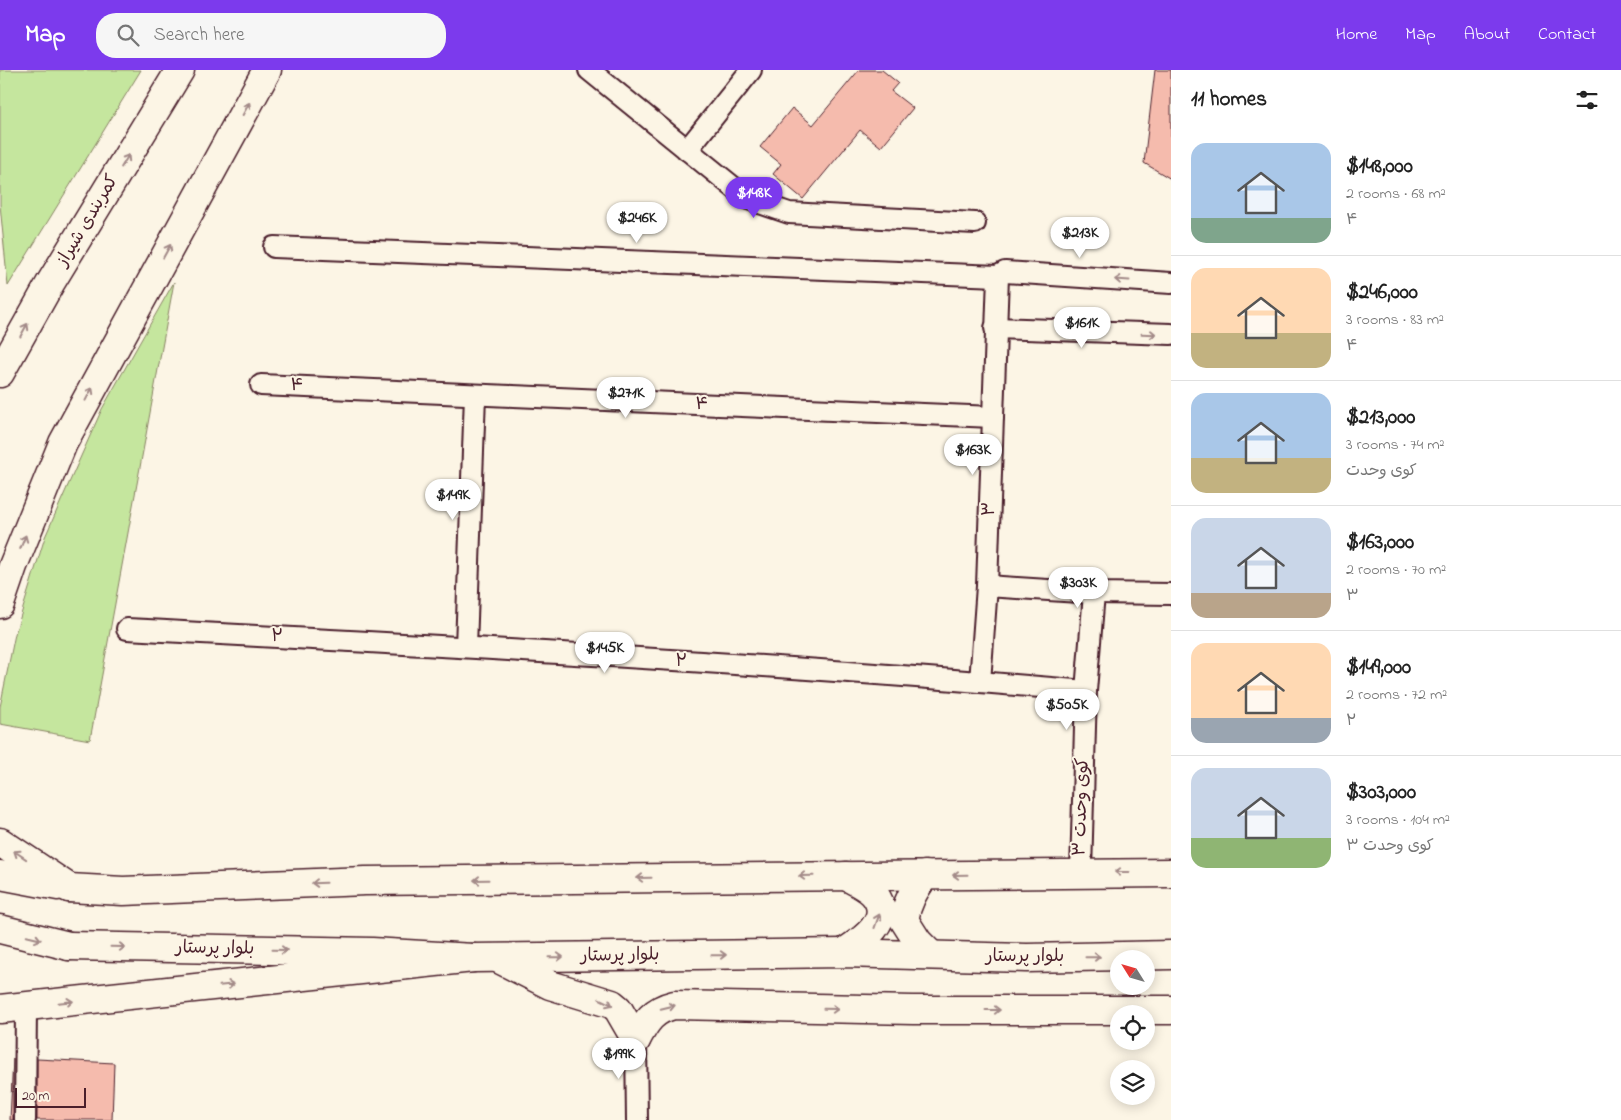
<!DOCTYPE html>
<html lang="en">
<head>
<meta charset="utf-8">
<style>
  :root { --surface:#fff; --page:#f6f6f6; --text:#222; --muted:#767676; --line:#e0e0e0; --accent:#7c3aed }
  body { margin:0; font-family:"Indie Flower","Playpen Sans Arabic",sans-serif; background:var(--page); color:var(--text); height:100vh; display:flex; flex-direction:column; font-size:19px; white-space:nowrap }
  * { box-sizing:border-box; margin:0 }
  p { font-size:16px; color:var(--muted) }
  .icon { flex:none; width:28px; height:28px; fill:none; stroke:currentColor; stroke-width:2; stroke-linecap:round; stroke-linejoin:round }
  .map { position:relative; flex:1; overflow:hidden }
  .details { display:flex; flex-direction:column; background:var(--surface); width:450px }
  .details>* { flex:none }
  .needle { width:32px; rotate:307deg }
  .buttons { position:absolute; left:1110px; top:880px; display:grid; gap:10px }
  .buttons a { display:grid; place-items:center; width:45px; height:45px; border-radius:50%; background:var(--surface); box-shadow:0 2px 12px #0003; font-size:25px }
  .scale { position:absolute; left:15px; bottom:12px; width:71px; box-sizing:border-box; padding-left:5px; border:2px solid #4a1f2b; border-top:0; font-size:14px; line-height:18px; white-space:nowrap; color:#4a1f2b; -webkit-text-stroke:4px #fcf5e5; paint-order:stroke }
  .price { position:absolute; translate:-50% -42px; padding:0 11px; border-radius:18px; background:#fff; color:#222; font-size:16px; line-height:32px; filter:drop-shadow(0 1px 2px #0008) }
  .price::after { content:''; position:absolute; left:50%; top:30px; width:15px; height:11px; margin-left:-8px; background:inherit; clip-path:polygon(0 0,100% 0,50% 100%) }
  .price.on { background:var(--accent); color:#fff }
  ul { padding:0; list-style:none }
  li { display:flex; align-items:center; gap:15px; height:125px; padding:0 20px }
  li+li { border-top:1px solid var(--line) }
  li span { display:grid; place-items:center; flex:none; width:140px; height:100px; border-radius:15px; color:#555 }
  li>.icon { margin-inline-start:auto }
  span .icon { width:60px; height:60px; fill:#fffc; stroke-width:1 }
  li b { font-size:21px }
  h2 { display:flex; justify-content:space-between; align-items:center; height:60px; padding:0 20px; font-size:21px }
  header { display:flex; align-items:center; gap:30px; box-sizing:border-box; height:70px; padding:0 25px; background:var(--accent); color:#fff }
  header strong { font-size:24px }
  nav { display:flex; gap:28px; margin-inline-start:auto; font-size:18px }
  .search { width:350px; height:45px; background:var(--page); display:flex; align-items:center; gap:12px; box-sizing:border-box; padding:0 18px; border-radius:20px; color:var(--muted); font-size:19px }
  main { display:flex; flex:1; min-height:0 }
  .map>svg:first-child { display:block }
  .green { fill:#c5e69e; stroke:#888264 }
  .building { fill:#f5bbad; stroke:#4a1f2b }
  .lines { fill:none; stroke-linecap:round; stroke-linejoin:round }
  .street-casing { stroke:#4a1f2b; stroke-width:24 }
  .primary-casing { stroke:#4a1f2b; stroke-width:31 }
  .highway-casing { stroke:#4a1f2b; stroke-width:31 }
  .street { stroke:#fcf5e5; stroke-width:20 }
  .primary { stroke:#fcf5e5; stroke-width:28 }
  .highway { stroke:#fcf5e5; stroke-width:28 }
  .oneway { stroke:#a38a88 }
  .labels { text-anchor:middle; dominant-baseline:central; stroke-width:4; stroke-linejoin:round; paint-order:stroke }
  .street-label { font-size:18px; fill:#4a1f2b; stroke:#fcf5e5 }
</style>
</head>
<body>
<header>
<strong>Map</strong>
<div class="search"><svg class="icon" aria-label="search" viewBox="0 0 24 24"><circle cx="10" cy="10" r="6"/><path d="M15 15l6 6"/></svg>Search here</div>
<nav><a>Home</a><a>Map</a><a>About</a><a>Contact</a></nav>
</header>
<main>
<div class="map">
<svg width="1171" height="1050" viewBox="0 0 1171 1050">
  <rect width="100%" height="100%" fill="#fcf5e5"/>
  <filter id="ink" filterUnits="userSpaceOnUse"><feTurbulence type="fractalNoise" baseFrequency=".02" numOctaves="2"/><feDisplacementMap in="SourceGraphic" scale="10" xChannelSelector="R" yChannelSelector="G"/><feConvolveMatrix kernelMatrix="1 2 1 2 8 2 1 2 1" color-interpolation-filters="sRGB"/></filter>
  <g filter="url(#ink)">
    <g class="green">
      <path d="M0 0H141L8 216 0 135Z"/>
      <path d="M174 212 90 670 0 654V637L15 564 45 467 102 339Z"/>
    </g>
    <g class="building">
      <path d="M859 0H882L898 13 891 21 913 38 881 77 860 60 803 129 773 104 781 94 760 77 792 38 813 55Z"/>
      <path d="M1155 0H1171V109L1144 93Z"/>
      <path d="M13 988V1050H10Z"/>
      <path d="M37 989 114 993 112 1050H37Z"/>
    </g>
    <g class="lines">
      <defs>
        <g id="street">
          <path d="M589 0 748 129 789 143 975 153"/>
          <path d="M687 80 751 0"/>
          <path d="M274 177 998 206"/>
          <path d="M998 206 1005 202 1171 213"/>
          <path d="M995 258 1171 264"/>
          <path d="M261 315 993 347"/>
          <path d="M987 516 1094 523 1171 524"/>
          <path d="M127 559C447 576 767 593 1086 621"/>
          <path d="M466 577 475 325"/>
          <path d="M980 612 987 516 998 206"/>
          <path d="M1081 802 1086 621 1094 523"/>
          <path d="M636 970 637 1050"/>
          <path d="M25 1050 26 937"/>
        </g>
        <g id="primary">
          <path d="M925 805C914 820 907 832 904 850L918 872 931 885"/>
          <path d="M69 818 123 821 365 811 1171 803"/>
          <path d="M69 876 372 882 473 888 843 883 1027 888 1171 885"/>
          <path d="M843 883C862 871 896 849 873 823 866 816 855 811 846 806"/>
          <path d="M501 890 550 915 612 934 618 939 636 970"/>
          <path d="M636 970C646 951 653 940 674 935L913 940H1171"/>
        </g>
        <g id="highway">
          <path d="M0 303 51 212 180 0"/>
          <path d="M0 534 13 496 63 373 267 0"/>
          <path d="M0 772 69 818"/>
          <path d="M0 805 58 816"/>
          <path d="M0 859 69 876"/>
          <path d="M0 939 473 888"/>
        </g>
      </defs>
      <use href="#street" class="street-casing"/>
      <use href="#primary" class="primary-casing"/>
      <use href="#highway" class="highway-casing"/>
      <use href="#street" class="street"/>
      <use href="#primary" class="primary"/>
      <use href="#highway" class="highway"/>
    </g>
    <defs><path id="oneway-shaft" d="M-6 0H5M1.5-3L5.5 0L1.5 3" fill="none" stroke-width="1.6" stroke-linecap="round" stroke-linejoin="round" transform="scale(1.25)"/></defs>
    <g class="oneway">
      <use href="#oneway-shaft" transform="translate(246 39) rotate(-61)"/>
      <use href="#oneway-shaft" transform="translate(125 91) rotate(-59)"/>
      <use href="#oneway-shaft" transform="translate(167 181) rotate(-61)"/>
      <use href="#oneway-shaft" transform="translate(1122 210) rotate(-176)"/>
      <use href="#oneway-shaft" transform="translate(24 260) rotate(-61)"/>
      <use href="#oneway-shaft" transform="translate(1149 264) rotate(2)"/>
      <use href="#oneway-shaft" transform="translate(89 324) rotate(-62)"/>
      <use href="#oneway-shaft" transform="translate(23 472) rotate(-68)"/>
      <use href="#oneway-shaft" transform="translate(20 785) rotate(-146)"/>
      <use href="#oneway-shaft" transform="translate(1122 802) rotate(-180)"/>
      <use href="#oneway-shaft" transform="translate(960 805) rotate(179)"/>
      <use href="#oneway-shaft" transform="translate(806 806) rotate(179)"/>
      <use href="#oneway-shaft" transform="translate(644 808) rotate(179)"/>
      <use href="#oneway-shaft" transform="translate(481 810) rotate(179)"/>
      <use href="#oneway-shaft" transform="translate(319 813) rotate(178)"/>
      <use href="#oneway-shaft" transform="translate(877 851) rotate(-70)"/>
      <use href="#oneway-shaft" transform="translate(34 868) rotate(13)"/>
      <use href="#oneway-shaft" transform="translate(118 877) rotate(1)"/>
      <use href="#oneway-shaft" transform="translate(280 880) rotate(1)"/>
      <use href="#oneway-shaft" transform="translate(719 885) rotate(-1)"/>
      <use href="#oneway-shaft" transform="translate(556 887) rotate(-1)"/>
      <use href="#oneway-shaft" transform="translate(1093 887) rotate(-1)"/>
      <use href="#oneway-shaft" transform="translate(227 915) rotate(-6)"/>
      <use href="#oneway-shaft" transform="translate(66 932) rotate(-6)"/>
      <use href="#oneway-shaft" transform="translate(606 932) rotate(26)"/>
      <use href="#oneway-shaft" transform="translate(668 937) rotate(-14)"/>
      <use href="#oneway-shaft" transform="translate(831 939) rotate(1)"/>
      <use href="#oneway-shaft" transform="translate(993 940)"/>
    </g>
  </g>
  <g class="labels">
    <g class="street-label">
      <text transform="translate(88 151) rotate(-59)">کمربندی شیراز</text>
      <text transform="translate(297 316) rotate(3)">۴</text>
      <text transform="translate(702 335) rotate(2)">۴</text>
      <text transform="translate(990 439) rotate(-88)">۳</text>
      <text transform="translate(277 567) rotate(3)">۲</text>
      <text transform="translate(681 592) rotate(4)">۲</text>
      <text transform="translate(1082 737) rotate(-88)">کوی وحدت ۳</text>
      <text transform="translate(215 879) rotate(1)">بلوار پرستار</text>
      <text transform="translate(620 886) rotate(-1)">بلوار پرستار</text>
      <text x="1025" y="887">بلوار پرستار</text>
    </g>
  </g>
</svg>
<div class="buttons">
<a><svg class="needle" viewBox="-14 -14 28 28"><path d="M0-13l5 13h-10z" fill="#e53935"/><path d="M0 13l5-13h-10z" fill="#767676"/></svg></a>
<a><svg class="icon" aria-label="locate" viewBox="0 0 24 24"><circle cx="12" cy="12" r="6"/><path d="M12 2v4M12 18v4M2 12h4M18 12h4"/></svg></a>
<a><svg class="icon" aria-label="layers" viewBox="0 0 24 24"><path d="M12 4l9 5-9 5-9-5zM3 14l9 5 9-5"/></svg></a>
</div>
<div class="scale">20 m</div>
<b class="price on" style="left:754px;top:149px">$148K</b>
<b class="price" style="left:637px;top:174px">$246K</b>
<b class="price" style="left:1080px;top:189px">$213K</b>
<b class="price" style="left:1082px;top:279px">$161K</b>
<b class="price" style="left:626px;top:349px">$271K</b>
<b class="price" style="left:973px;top:406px">$163K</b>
<b class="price" style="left:453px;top:451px">$149K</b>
<b class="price" style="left:1078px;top:539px">$303K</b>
<b class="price" style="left:605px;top:604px">$145K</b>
<b class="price" style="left:1067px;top:661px">$505K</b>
<b class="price" style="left:619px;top:1010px">$199K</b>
</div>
<section class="details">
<h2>11 homes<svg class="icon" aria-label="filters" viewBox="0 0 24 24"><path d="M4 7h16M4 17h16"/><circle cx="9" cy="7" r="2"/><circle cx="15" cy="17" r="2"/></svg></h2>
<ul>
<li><span style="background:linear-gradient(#a9c7e8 75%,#7fa58c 0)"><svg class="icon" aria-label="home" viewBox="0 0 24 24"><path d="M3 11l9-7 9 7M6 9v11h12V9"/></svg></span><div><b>$148,000</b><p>2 rooms · 68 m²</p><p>۴</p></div></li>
<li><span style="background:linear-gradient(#ffd9b3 65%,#c2b280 0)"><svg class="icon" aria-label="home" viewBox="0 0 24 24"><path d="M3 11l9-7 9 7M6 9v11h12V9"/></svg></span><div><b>$246,000</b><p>3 rooms · 83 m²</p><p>۴</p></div></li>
<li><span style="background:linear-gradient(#a9c7e8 65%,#c2b280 0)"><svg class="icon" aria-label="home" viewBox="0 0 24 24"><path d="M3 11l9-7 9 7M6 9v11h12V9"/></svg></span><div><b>$213,000</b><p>3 rooms · 74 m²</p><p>کوی وحدت</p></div></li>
<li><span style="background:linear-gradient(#c9d6e8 75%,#b9a48a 0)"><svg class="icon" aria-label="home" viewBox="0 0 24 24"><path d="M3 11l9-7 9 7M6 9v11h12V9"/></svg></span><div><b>$163,000</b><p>2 rooms · 70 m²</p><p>۳</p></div></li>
<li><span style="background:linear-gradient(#ffd9b3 75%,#9aa5b1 0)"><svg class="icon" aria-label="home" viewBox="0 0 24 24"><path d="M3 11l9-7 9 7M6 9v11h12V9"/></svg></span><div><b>$149,000</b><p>2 rooms · 72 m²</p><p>۲</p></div></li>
<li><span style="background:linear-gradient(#c9d6e8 70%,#8fb573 0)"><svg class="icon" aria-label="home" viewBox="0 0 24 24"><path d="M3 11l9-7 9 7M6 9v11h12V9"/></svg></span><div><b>$303,000</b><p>3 rooms · 104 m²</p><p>کوی وحدت ۳</p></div></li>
</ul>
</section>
</main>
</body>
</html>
